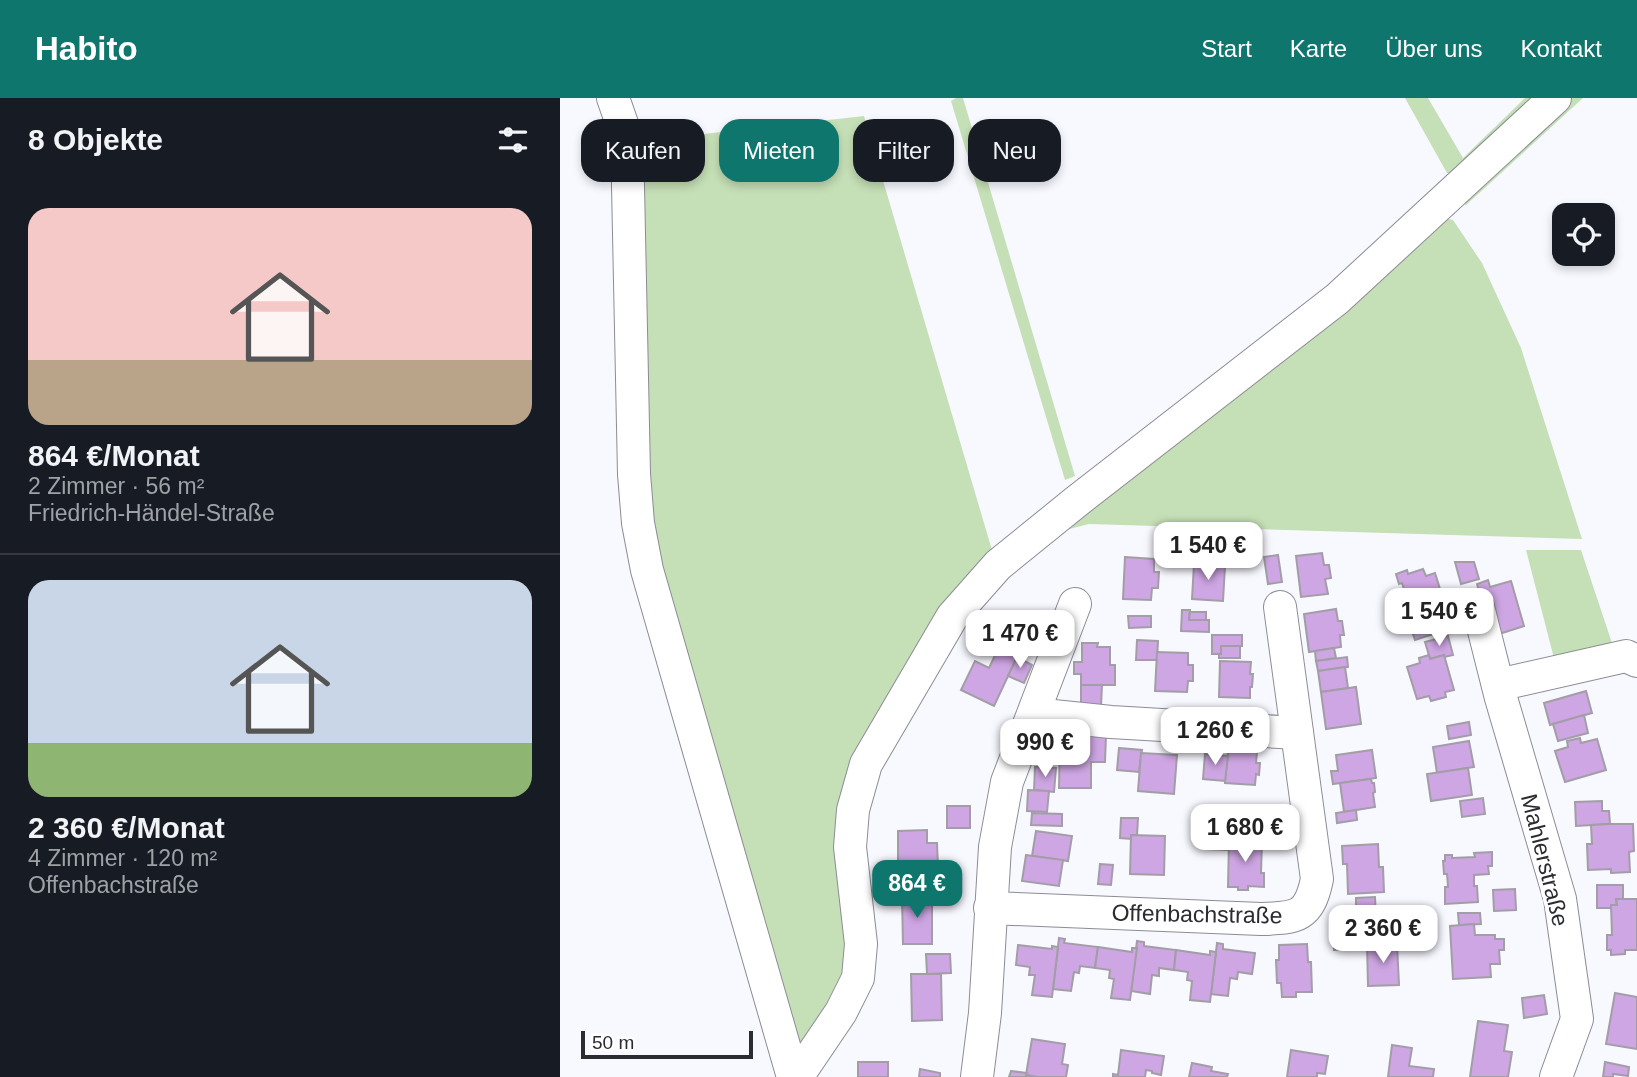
<!DOCTYPE html>
<html lang="de">
<head>
<meta charset="utf-8">
<style>
  :root { --surface:#171b24; --page:#20242c; --text:#f1f3f6; --muted:#9ea1a6; --line:#363941; --accent:#0f766e }
  body { margin:0; font-family:Arial,sans-serif; background:var(--page); color:var(--text); height:100vh; display:flex; flex-direction:column; font-size:26px; white-space:nowrap }
  * { box-sizing:border-box; margin:0 }
  p { font-size:23px; color:var(--muted) }
  .icon { flex:none; width:38px; height:38px; fill:none; stroke:currentColor; stroke-width:2; stroke-linecap:round; stroke-linejoin:round }
  .map { position:relative; flex:1; overflow:hidden }
  .panel { display:flex; flex-direction:column; background:var(--surface); width:560px }
  .panel>* { flex:none }
  .banner { position:absolute; left:21px; top:21px; width:665px; height:63px; display:flex; gap:14px }
  .fabs { position:absolute; left:992px; top:105px; display:grid; gap:14px }
  .fabs a { display:grid; place-items:center; width:63px; height:63px; border-radius:14px; background:var(--surface); box-shadow:0 4px 10px #0003; font-size:35px }
  .scale { position:absolute; left:21px; bottom:18px; width:172px; box-sizing:border-box; padding-left:7px; border:4px solid #2b2c30; border-top:0; font-size:19px; line-height:24px; white-space:nowrap; color:#2b2c30; -webkit-text-stroke:5px #fff; paint-order:stroke }
  .price { position:absolute; translate:-50% -60px; padding:0 16px; border-radius:14px; background:#fff; color:#222; font-size:23px; line-height:46px; filter:drop-shadow(0 2px 4px #0008) }
  .price::after { content:''; position:absolute; left:50%; top:42px; width:21px; height:16px; margin-left:-10px; background:inherit; clip-path:polygon(0 0,100% 0,50% 100%) }
  .price.on { background:var(--accent); color:#fff }
  ul { padding:0; list-style:none }
  li { display:grid; align-content:center; gap:14px; height:371px; padding:0 28px }
  li+li { border-top:2px solid var(--line) }
  li span { display:grid; place-items:center; height:217px; border-radius:21px; color:#555 }
  li>.icon { margin-inline-start:auto }
  span .icon { width:126px; height:126px; fill:#fffc; stroke-width:1 }
  li b { font-size:30px }
  h2 { display:flex; justify-content:space-between; align-items:center; height:84px; padding:0 28px; font-size:30px }
  .pill { padding:0 24px; border-radius:21px; background:var(--surface); box-shadow:0 4px 10px #0003; font-size:24px; line-height:63px }
  .pill.on { background:var(--accent); color:#fff }
  header { display:flex; align-items:center; gap:42px; box-sizing:border-box; height:98px; padding:0 35px; background:var(--accent); color:#fff }
  header strong { font-size:33px }
  nav { display:flex; gap:38px; margin-inline-start:auto; font-size:24px }
  main { display:flex; flex:1; min-height:0 }
  .map>svg:first-child { display:block }
  .green { fill:#c5dfb6 }
  .building { fill:#cea6e3; stroke:#a29da6; stroke-width:2 }
  .lines { fill:none; stroke-linecap:round; stroke-linejoin:round }
  .minor-casing { stroke:#8c8c96; stroke-width:34 }
  .minor { stroke:#fff; stroke-width:32 }
  .labels { text-anchor:middle; dominant-baseline:central; stroke-width:7; stroke-linejoin:round; paint-order:stroke }
  .street-label { font-size:23px; fill:#2b2c30; stroke:#fff }
</style>
</head>
<body>
<header>
<strong>Habito</strong>
<nav><a>Start</a><a>Karte</a><a>Über uns</a><a>Kontakt</a></nav>
</header>
<main>
<section class="panel">
<h2>8 Objekte<svg class="icon" aria-label="filters" viewBox="0 0 24 24"><path d="M4 7h16M4 17h16"/><circle cx="9" cy="7" r="2"/><circle cx="15" cy="17" r="2"/></svg></h2>
<ul>
<li><span style="background:linear-gradient(#f6c9c9 70%,#b9a48a 0)"><svg class="icon" aria-label="home" viewBox="0 0 24 24"><path d="M3 11l9-7 9 7M6 9v11h12V9"/></svg></span><div><b>864 €/Monat</b><p>2 Zimmer · 56 m²</p><p>Friedrich-Händel-Straße</p></div></li>
<li><span style="background:linear-gradient(#c9d6e8 75%,#8fb573 0)"><svg class="icon" aria-label="home" viewBox="0 0 24 24"><path d="M3 11l9-7 9 7M6 9v11h12V9"/></svg></span><div><b>2 360 €/Monat</b><p>4 Zimmer · 120 m²</p><p>Offenbachstraße</p></div></li>
</ul>
</section>
<div class="map">
<svg width="1077" height="979" viewBox="0 0 1077 979">
  <rect width="100%" height="100%" fill="#f8f8ff"/>
  <g class="green">
    <path d="M396 0H403L515 378 505 382 391 3Z"/>
    <path d="M845 0H868L903 60 965 0H984L900 77 887 75Z"/>
    <path d="M1005 0H1023L905 108 910 89Z"/>
    <path d="M304 18 434 459 299 664 287 877 240 962 91 471 80 43Z"/>
    <path d="M884 120 893 122 922 165 961 250 1022 441 529 426 482 438Z"/>
    <path d="M966 452H1021L1053 548 996 568Z"/>
  </g>
  <g class="building">
    <path d="M762 455 764 467H769L771 480 765 481 768 496 741 499 736 458Z"/>
    <path d="M718 457 722 484 708 486 704 459Z"/>
    <path d="M565 459 594 461V474H599L598 490H592L591 502 563 501Z"/>
    <path d="M895 464H914L919 481 901 486Z"/>
    <path d="M634 466 665 468 663 503 632 501Z"/>
    <path d="M863 471 866 478 875 475 880 491 875 493 880 508 852 517 842 485 839 486 836 476 847 472 848 476Z"/>
    <path d="M928 482 930 489 951 483 964 528 933 538 917 486Z"/>
    <path d="M776 511 778 523H782L784 537H780L781 549 749 554 744 516Z"/>
    <path d="M622 512H630L629 522H649V534L621 533Z"/>
    <path d="M865 513 873 536 855 542 847 519Z"/>
    <path d="M630 514H646V522H629Z"/>
    <path d="M568 518H591V529L569 530Z"/>
    <path d="M652 537H682V548H661V556H652Z"/>
    <path d="M888 538 893 557 884 559V557L870 561 865 544Z"/>
    <path d="M577 542 598 543 597 562H576Z"/>
    <path d="M522 545H538L537 549H550V567H555V587H521V576H514V564H522Z"/>
    <path d="M661 548H680V560H659V556H661Z"/>
    <path d="M774 550 776 560 756 563 755 553Z"/>
    <path d="M438 551 457 559 434 608 401 592 415 563 429 570Z"/>
    <path d="M597 554 628 555V567H633V583H628L627 594 595 593Z"/>
    <path d="M869 557 870 561 884 557 894 592 885 594 886 599 871 603 869 598 857 601 847 569 860 565 859 560Z"/>
    <path d="M457 559 472 567 464 585 448 578Z"/>
    <path d="M787 559 788 569 758 573 756 563Z"/>
    <path d="M660 563 691 564 690 576H693L692 589H690V600L659 599Z"/>
    <path d="M785 569 788 590 761 594 758 573Z"/>
    <path d="M521 587H542L541 608H521Z"/>
    <path d="M796 589 801 626 766 631 761 594Z"/>
    <path d="M1026 593 1032 615 990 627 984 605Z"/>
    <path d="M1024 617 1028 635 998 643 993 626Z"/>
    <path d="M909 624 911 637 889 641 887 628Z"/>
    <path d="M500 637H546L545 664H531V690H499Z"/>
    <path d="M1020 640 1021 645 1037 641 1046 672 1005 684 995 653 1008 649 1007 643Z"/>
    <path d="M909 643 914 669 877 675 873 649Z"/>
    <path d="M559 650 582 652 579 674 557 672Z"/>
    <path d="M668 652 697 654 696 665H700L699 677 696 676 695 687 665 685Z"/>
    <path d="M812 652 816 680 773 686 771 673H778L776 657Z"/>
    <path d="M581 655 617 657 614 696 578 693Z"/>
    <path d="M645 656 668 658 665 683 643 681Z"/>
    <path d="M475 669 496 670 494 694 474 692Z"/>
    <path d="M908 670 912 697 871 703 867 676Z"/>
    <path d="M811 681 812 685H814L815 694 813 695 815 709 784 714 780 685Z"/>
    <path d="M468 692 489 693 487 714 467 713Z"/>
    <path d="M923 700 925 716 902 719 900 703Z"/>
    <path d="M1042 703V713H1049L1050 726 1016 728 1015 704Z"/>
    <rect x="387" y="708" width="23" height="22"/>
    <path d="M796 712 797 722 777 725 776 715Z"/>
    <path d="M472 715 502 716V728L471 727Z"/>
    <path d="M561 720H578L577 737H571V741L560 740Z"/>
    <path d="M1050 726H1073L1074 753 1069 754 1070 774 1051 775V771L1028 772 1027 746H1032L1031 727Z"/>
    <path d="M648 730H669L668 752 647 751Z"/>
    <path d="M367 732V745H377L378 769 357 770V767L338 768V733Z"/>
    <path d="M476 733 512 738 508 763 472 758Z"/>
    <path d="M571 737 605 738 604 777 570 776Z"/>
    <path d="M669 742H702L701 775H704V789L688 788V792H678V789H668Z"/>
    <path d="M818 746 819 769H823L824 794 788 796 787 766H783L782 748Z"/>
    <path d="M932 754V768H928L929 776 914 777V788H917L918 804 885 806V789H888L887 776H884L883 763H885V757H892V760L915 759 914 755Z"/>
    <path d="M466 757 503 762 499 788 462 783Z"/>
    <path d="M540 766 553 767 551 787 538 786Z"/>
    <path d="M394 783V793L374 794V784Z"/>
    <path d="M1037 787H1063V801H1056L1057 807H1051V810H1037Z"/>
    <path d="M955 791 956 812 934 813 933 792Z"/>
    <path d="M342 799H372V846H343Z"/>
    <path d="M815 799 816 820 796 821V800Z"/>
    <path d="M1056 801H1077V852H1065V856L1051 857V852H1047V837H1052L1051 807H1057Z"/>
    <path d="M898 815H920L921 826 899 827Z"/>
    <path d="M827 819 828 839 806 840V820Z"/>
    <path d="M914 826 915 837H935V841H944V852H939L940 866H930L931 879 893 881 890 828Z"/>
    <path d="M499 840 505 841 504 845 538 849 535 870 520 868 519 875 514 874 511 893 493 891Z"/>
    <path d="M794 841V851L774 852V842Z"/>
    <path d="M577 843 584 844V848L616 852 614 872 599 870V878L592 877 590 896 571 893Z"/>
    <path d="M657 845 663 846V851L695 855 692 876 678 874 677 881 670 880 668 898 651 896Z"/>
    <path d="M747 846 748 864H751L752 894H736V899H722L721 885H717L716 862H719V847Z"/>
    <path d="M807 846H837L839 887 808 888Z"/>
    <path d="M458 847 492 851V848L498 849 492 899 472 897 475 877H469L470 869 456 867Z"/>
    <path d="M538 849 572 854V850H577L570 902 551 900 554 881 549 880 550 872 535 870Z"/>
    <path d="M616 852 650 857V853L656 854 650 904 630 902 632 883 627 882 628 874 614 872Z"/>
    <path d="M366 856H390L391 875 367 876Z"/>
    <path d="M351 876H381L382 922 352 923Z"/>
    <path d="M1055 895 1077 899V951L1046 946Z"/>
    <path d="M984 897 987 916 964 920 962 900Z"/>
    <path d="M918 923 948 927 944 953 952 954 948 979H910Z"/>
    <path d="M472 941 505 946 502 966 508 967 506 979H477L466 977Z"/>
    <path d="M832 947 852 950 849 968 874 971 873 979H828Z"/>
    <path d="M561 952 604 958 601 977 592 975V973L586 972 585 979H553V976L558 977Z"/>
    <path d="M731 952 768 958 765 976 757 975V979H727Z"/>
    <rect x="298" y="964" width="30" height="15"/>
    <path d="M1045 964 1069 969 1068 978 1053 976V979H1043Z"/>
    <path d="M632 965 652 969 651 973 668 976 667 979H629Z"/>
    <path d="M360 971 380 975V979H359Z"/>
    <path d="M451 973 467 975 466 977 476 979H449Z"/>
  </g>
  <g class="lines">
    <defs>
      <g id="minor">
        <path d="M53 0 67 40 74 376 78 425 87 472 233 979"/>
        <path d="M918 509 941 600 1000 801 1017 921 996 979"/>
        <path d="M938 587 1066 558 1077 563"/>
        <path d="M474 616 551 624 737 635"/>
        <path d="M430 810 701 821C736 820 749 820 757 781L720 509"/>
        <path d="M237 979 281 914 298 880 301 846 290 749 293 712 306 666 392 519 438 467 517 403 777 201 995 0"/>
        <path d="M417 979 425 915 435 749 447 684 515 506"/>
      </g>
    </defs>
    <use href="#minor" class="minor-casing"/>
    <use href="#minor" class="minor"/>
  </g>
  <g class="labels">
    <g class="street-label">
      <text transform="translate(985 762) rotate(76)">Mahlerstraße</text>
      <text transform="translate(637 816) rotate(1)">Offenbachstraße</text>
    </g>
  </g>
</svg>
<div class="fabs">
<a><svg class="icon" aria-label="locate" viewBox="0 0 24 24"><circle cx="12" cy="12" r="6"/><path d="M12 2v4M12 18v4M2 12h4M18 12h4"/></svg></a>
</div>
<div class="scale">50 m</div>
<b class="price" style="left:648px;top:484px">1 540 €</b>
<b class="price" style="left:879px;top:550px">1 540 €</b>
<b class="price" style="left:460px;top:572px">1 470 €</b>
<b class="price" style="left:655px;top:669px">1 260 €</b>
<b class="price" style="left:485px;top:681px">990 €</b>
<b class="price" style="left:685px;top:766px">1 680 €</b>
<b class="price on" style="left:357px;top:822px">864 €</b>
<b class="price" style="left:823px;top:867px">2 360 €</b>
<div class="banner">
<a class="pill">Kaufen</a>
<a class="pill on">Mieten</a>
<a class="pill">Filter</a>
<a class="pill">Neu</a>
</div>
</div>
</main>
</body>
</html>
